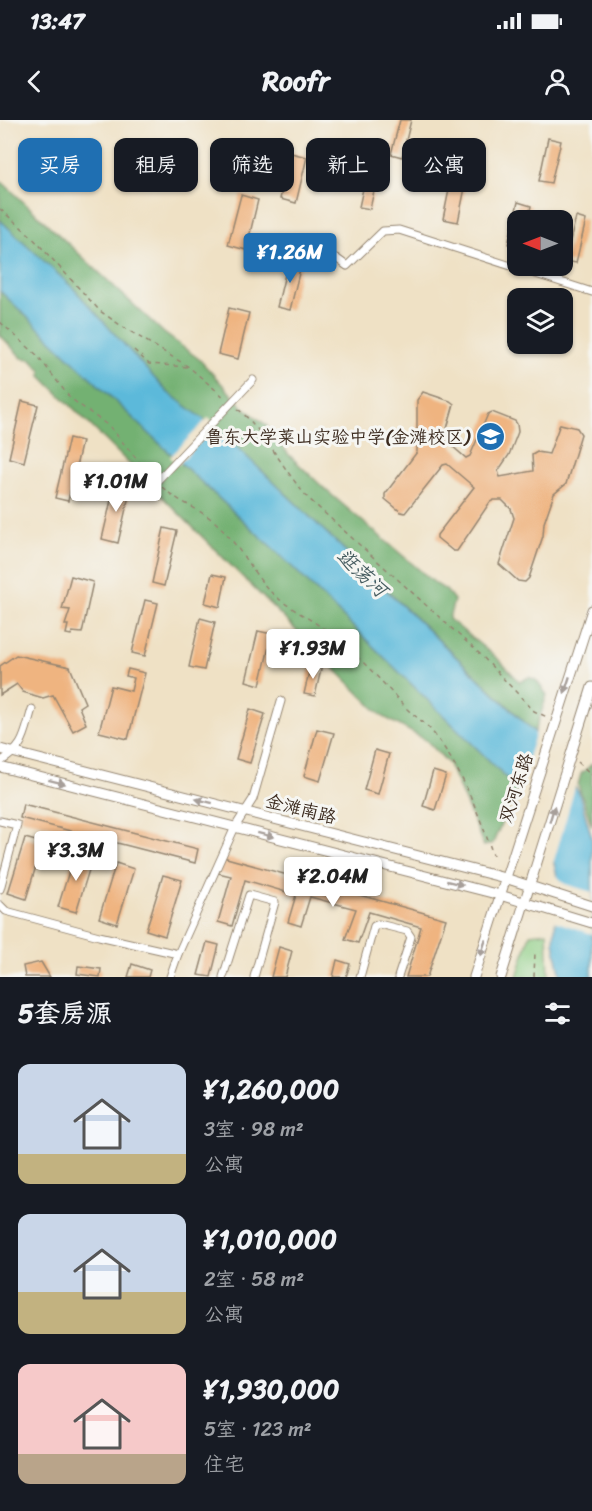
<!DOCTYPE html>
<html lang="zh">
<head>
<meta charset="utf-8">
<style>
  :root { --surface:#171b24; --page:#242831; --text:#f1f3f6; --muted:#9ea1a6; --accent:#1f6fb2 }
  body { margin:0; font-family:Sriracha,"LXGW WenKai TC",sans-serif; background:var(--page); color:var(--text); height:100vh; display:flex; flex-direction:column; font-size:22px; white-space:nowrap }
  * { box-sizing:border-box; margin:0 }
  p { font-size:20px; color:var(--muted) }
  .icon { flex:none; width:33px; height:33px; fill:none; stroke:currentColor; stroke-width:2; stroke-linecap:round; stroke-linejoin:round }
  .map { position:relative; height:857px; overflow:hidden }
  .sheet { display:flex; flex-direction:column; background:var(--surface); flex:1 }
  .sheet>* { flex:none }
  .top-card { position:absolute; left:18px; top:18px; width:556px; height:54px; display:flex; gap:12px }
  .needle { width:39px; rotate:270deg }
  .controls { position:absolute; left:507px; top:90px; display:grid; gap:12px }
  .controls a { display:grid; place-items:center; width:66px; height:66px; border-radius:12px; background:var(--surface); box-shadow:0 2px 4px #0004; font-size:30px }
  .price { position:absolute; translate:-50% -51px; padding:0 14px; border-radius:6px; background:#fff; color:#222; font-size:20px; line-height:39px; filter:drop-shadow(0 2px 3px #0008) }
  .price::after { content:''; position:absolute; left:50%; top:36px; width:18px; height:14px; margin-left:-9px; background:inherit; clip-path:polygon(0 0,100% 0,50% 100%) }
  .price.active { background:var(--accent); color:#fff }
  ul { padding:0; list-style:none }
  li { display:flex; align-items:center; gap:18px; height:150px; padding:0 18px }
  li span { display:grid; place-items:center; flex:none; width:168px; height:120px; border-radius:12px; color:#555 }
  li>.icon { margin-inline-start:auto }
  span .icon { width:72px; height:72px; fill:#fffc; stroke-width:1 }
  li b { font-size:26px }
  h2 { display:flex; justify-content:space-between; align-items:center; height:72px; padding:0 18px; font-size:26px }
  .tag { padding:0 21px; border-radius:12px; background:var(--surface); box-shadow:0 2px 4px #0004; font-size:21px; line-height:54px }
  .tag.active { background:var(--accent); color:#fff }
  .status { display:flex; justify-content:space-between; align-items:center; height:42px; padding:0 30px; background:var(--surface); direction:ltr }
  .status svg { height:16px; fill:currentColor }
  header { display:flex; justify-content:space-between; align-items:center; height:78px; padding:0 18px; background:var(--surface); font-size:27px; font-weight:700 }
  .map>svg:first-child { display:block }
  .green { fill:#8fce85; stroke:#657c52; stroke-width:1.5 }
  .forest { fill:#73b172; stroke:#576e48; stroke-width:1.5 }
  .water { fill:#5bb9da; stroke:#4b727c; stroke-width:1.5 }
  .pier { fill:#efe1c5 }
  .building { fill:#efb480 }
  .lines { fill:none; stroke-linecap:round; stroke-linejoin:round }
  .minor-casing { stroke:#958672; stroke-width:9 }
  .tertiary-casing { stroke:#958672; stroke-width:11 }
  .path { stroke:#958672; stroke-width:1.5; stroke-dasharray:4.5 4.5; stroke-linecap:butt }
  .minor { stroke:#fff; stroke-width:7 }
  .tertiary { stroke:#fff; stroke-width:9 }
  .oneway { fill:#a79f9a }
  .labels { text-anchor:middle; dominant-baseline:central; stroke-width:6; stroke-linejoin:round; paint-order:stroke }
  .poi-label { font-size:18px; fill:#3b2a1e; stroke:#f6f6f2; text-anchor:end }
  .street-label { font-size:18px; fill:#3b2a1e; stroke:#f6f6f2 }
  .water-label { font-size:20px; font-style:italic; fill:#465c60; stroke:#f6f6f2 }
</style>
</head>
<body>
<div class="status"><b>13:47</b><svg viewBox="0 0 49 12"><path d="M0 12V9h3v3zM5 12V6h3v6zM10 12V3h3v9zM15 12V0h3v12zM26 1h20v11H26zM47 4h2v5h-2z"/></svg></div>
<header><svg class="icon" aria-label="back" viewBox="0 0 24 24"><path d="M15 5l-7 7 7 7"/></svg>Roofr<svg class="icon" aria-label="person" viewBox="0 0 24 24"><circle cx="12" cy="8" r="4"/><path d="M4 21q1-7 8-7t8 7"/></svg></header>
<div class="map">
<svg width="592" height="857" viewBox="0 0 592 857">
  <rect width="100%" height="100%" fill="#f6f6f2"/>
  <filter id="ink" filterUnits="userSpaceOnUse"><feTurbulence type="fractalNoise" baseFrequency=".0167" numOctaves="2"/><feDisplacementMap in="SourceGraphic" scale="12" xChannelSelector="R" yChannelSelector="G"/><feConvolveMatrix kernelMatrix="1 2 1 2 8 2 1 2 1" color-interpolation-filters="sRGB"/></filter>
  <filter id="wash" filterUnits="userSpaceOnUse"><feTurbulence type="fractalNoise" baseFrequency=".008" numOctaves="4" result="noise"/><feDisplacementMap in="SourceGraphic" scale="24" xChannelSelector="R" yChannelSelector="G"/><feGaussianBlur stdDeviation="1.35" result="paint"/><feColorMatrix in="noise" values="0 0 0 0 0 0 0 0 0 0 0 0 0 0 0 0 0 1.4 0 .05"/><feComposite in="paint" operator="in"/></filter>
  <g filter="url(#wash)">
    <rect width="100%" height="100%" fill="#efe1c5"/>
    <path class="green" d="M547 812 549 857H517L530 814Z"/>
    <g class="forest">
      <path d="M0 60 164 213 199 239 242 286 266 305 289 335 327 371 436 464 446 470 454 480 449 499 499 540 520 562 529 557 536 560 547 575 535 612 221 312 167 272 73 168 0 100Z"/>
      <path d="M0 171 156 320 276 431 504 655 516 670 493 723 484 726 449 644 426 620 382 596 41 256V250L31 239 22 238 0 215Z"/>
      <path d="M592 644V706L578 665 581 654Z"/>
    </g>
    <path class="water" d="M0 100 73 168 167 272 221 312 547 624 579 673 592 718V857H561L554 822 558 762 548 717 538 697 504 655 276 431 156 320 0 171Z"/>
    <g class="pier">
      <path d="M208 298 216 304 178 345 170 337Z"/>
      <path d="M537 609 553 627 576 664 553 744 556 755 565 764 592 772V814L554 801 556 755 553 753 545 718 535 699 516 675Z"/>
    </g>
    <g id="blocks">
      <g class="building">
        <path d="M400 0H411L402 37 391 34Z"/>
        <path d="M548 18 561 21 551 63 539 61Z"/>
        <path d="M291 33 307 37 296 83 280 79Z"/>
        <path d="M368 46 379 48 370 89 359 87Z"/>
        <path d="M451 60 466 63 458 102 443 99Z"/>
        <path d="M241 75 258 80 246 130 228 125Z"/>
        <path d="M518 82 531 86 528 100H518V126L508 124Z"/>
        <path d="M576 97 586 100 576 143 565 141Z"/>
        <path d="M289 138 302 141 290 190 277 187Z"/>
        <path d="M229 188 249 193 238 239 218 234Z"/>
        <path d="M423 272 450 281 454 284 444 319 466 338 470 336 488 294 492 292 515 301 517 304 518 312 509 335 498 351 500 357 533 351 532 335 537 332 549 334 560 304 577 308 581 314 566 364 554 374 544 403 543 416 529 458 525 462 518 461 499 444 514 398 511 389 502 380H494L490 382 457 431H453L437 418V415L474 367 447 344 443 345 405 393 401 392 385 379V374L417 332V280Z"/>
        <path d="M22 281 38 285 24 342 9 338Z"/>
        <path d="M69 318 82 321 68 381 55 378Z"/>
        <path d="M115 363 131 367 118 423 102 419Z"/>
        <path d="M164 408 177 411 164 466 152 463Z"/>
        <path d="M212 454 226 457 220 487 205 483Z"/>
        <path d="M71 456 93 462 82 513 72 512 71 515 66 514 68 505H65L70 490 62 489Z"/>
        <path d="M145 480 158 483 145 536 132 533Z"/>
        <path d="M200 498 215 502 204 550 189 547Z"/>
        <path d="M258 511 272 514 260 565 246 561Z"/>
        <path d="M16 535 70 547 85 583 79 587 86 604 73 611 53 575 43 578 23 572 17 564 0 575V546Z"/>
        <path d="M311 543 322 545 315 576 304 574Z"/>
        <path d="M128 549 145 553 128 619 99 612 111 566 131 571 134 558 126 556Z"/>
        <path d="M250 589 265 594 250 643 236 639Z"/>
        <path d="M317 609 334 613 320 661 304 656Z"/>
        <path d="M375 630 389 634 378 674 364 670Z"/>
        <path d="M433 651 446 655 435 690 423 686Z"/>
        <path d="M23 684 198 729 195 743 20 698Z"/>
        <path d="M25 718 43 723 26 779 8 773Z"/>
        <path d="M75 732 93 737 76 792 58 787Z"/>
        <path d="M223 737 446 799 427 857H406L421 807 369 792 358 823 345 819 356 789 310 777 301 806 288 802 296 775 245 760 232 806 218 802 231 756 218 753Z"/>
        <path d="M116 743 134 749 117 804 99 798Z"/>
        <path d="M163 755 182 760 165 816 146 810Z"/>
        <path d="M207 822 219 825 211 857 198 855Z"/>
        <path d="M279 827 292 831 285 857H271Z"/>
        <path d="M337 840 350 844 346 857H333Z"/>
        <path d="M41 842 50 857H25L23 846Z"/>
        <path d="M132 844 150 850 148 857H128Z"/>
        <path d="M78 846 101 849 100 857 77 854Z"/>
      </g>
    </g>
  </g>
  <g filter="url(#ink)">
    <use href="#blocks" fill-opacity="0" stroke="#958672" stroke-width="1.5"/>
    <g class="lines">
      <defs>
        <g id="minor">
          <path d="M336 138 347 146 383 111 399 110 592 172"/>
          <path d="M156 362 253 260"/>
          <path d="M0 642C25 627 24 615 32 589"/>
          <path d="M0 701 17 705 0 769"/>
          <path d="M0 785 6 791 99 816 178 834"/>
          <path d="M170 857 178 834 235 707 253 679 281 581"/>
          <path d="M223 857 249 775 275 782 254 857"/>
          <path d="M360 857 374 806 379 804 407 811 411 817 398 857"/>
        </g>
        <g id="tertiary">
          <path d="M0 629 505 758 592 786"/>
          <path d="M0 647 500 775 592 803"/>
          <path d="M474 857 592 490"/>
          <path d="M501 857 592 567"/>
        </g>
      </defs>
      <use href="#minor" class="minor-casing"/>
      <use href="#tertiary" class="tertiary-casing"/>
      <g class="path">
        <path d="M0 89 29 114 100 191 123 207 189 247 225 278"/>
        <path d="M0 202 37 235 70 278 110 307 150 355"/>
        <path d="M134 230 149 244 188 247"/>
        <path d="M238 289C267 314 283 350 308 378L481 535 534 591 547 597"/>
        <path d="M162 367C178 382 198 388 215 402 238 422 251 453 272 473 288 488 310 498 328 512 356 533 380 559 403 585 411 594 422 600 430 609 460 645 478 691 493 735"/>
        <path d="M578 642 592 655"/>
        <path d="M534 857 535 832"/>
      </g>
      <use href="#minor" class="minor"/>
      <use href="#tertiary" class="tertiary"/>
    </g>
    <defs><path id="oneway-solid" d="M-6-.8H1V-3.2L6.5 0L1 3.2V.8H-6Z" transform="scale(1.5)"/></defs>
    <g class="oneway">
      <use href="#oneway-solid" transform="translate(567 565) rotate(108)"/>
      <use href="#oneway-solid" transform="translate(57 662) rotate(14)"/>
      <use href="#oneway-solid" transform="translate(204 681) rotate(-166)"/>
      <use href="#oneway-solid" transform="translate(552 694) rotate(-73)"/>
      <use href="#oneway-solid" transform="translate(266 715) rotate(14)"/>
      <use href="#oneway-solid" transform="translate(455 763) rotate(14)"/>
      <use href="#oneway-solid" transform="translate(483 828) rotate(108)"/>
    </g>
  </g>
  <defs>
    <symbol id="school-disc" viewBox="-11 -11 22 22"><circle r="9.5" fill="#1f6fb2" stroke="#f6f6f2"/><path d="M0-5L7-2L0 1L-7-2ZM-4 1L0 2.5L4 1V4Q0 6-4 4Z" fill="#fff"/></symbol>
  </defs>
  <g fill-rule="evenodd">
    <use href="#school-disc" x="474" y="300" width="33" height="33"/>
  </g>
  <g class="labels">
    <g class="poi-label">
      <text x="470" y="317">鲁东大学莱山实验中学(金滩校区)</text>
    </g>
    <g class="street-label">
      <text transform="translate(516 668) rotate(-72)">双河东路</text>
      <text transform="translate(301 689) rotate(14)">金滩南路</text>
    </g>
    <g class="water-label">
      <text transform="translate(362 453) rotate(43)">逛荡河</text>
    </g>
  </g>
</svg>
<div class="controls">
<a><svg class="needle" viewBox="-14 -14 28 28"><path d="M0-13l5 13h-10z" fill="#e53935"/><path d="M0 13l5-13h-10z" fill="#9ea1a6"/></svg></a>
<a><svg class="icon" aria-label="layers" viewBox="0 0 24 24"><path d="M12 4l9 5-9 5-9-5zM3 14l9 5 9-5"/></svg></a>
</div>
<b class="price active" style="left:290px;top:164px">¥1.26M</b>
<b class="price" style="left:116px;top:393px">¥1.01M</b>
<b class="price" style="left:313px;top:560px">¥1.93M</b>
<b class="price" style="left:76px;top:762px">¥3.3M</b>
<b class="price" style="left:333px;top:788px">¥2.04M</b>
<div class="top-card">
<a class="tag active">买房</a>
<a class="tag">租房</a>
<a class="tag">筛选</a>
<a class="tag">新上</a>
<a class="tag">公寓</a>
</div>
</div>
<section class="sheet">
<h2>5套房源<svg class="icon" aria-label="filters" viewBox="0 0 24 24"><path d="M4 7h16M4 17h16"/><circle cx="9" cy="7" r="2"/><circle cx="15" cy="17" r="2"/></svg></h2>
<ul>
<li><span style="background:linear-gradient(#c9d6e8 75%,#c2b280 0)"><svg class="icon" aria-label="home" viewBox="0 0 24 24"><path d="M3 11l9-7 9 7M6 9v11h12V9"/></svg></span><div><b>¥1,260,000</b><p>3室 · 98 m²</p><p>公寓</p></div></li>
<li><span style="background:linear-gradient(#c9d6e8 65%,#c2b280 0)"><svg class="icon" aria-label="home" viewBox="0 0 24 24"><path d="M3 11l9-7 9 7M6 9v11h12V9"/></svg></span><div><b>¥1,010,000</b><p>2室 · 58 m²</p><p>公寓</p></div></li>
<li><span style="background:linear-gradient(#f6c9c9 75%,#b9a48a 0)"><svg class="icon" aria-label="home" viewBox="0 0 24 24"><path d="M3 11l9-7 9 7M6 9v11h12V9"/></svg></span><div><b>¥1,930,000</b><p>5室 · 123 m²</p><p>住宅</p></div></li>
</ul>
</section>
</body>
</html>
